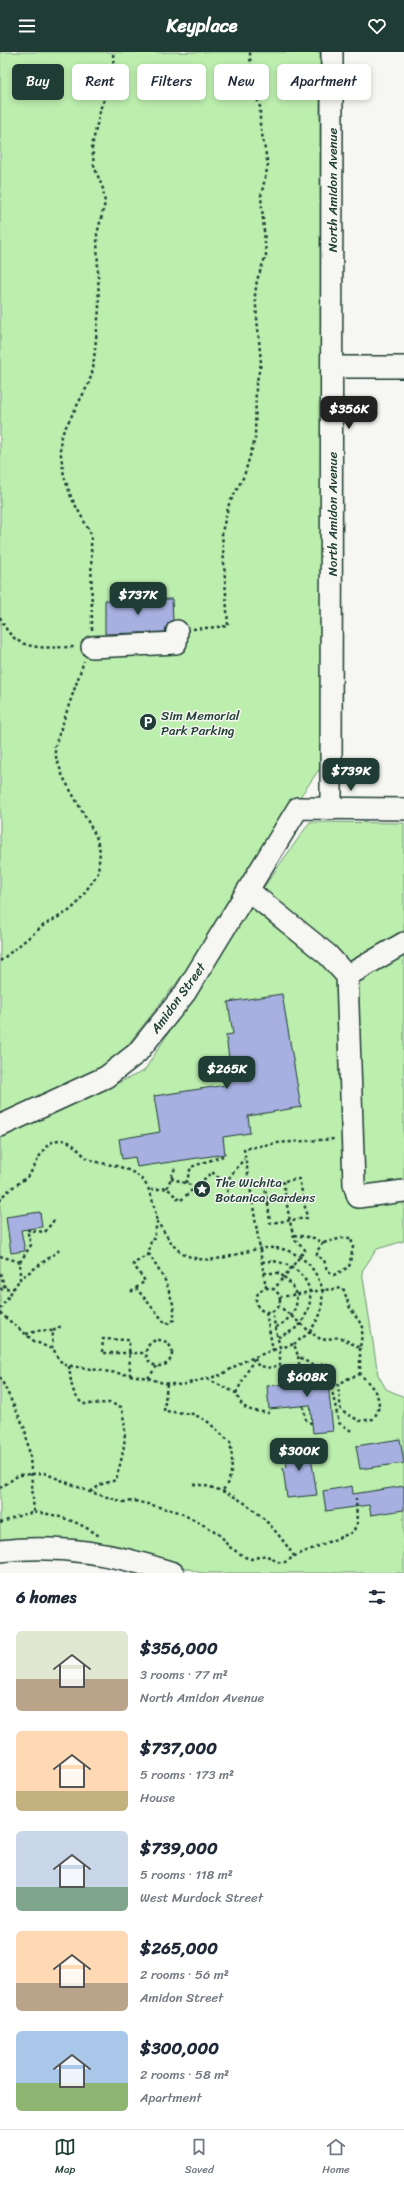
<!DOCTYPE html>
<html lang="en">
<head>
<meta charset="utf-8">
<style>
  :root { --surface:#fff; --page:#f2f2f3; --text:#1f2937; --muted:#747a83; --line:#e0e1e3; --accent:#1f3d34 }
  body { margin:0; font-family:Sriracha,sans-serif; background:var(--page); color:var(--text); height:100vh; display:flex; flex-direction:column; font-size:15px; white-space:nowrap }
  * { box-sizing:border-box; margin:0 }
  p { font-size:13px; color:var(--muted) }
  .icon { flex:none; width:22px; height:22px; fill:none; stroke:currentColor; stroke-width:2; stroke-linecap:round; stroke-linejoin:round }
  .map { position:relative; height:1521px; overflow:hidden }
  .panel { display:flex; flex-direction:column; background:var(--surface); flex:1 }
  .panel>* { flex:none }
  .banner { position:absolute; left:12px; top:12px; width:380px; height:36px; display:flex; gap:8px }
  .price { position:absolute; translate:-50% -34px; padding:0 9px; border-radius:8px; background:var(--accent); color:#fff; font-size:13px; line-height:26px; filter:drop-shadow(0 1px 2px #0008) }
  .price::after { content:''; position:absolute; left:50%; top:24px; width:12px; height:9px; margin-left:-6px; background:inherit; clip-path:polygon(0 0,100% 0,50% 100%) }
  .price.current { background:#222; color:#fff }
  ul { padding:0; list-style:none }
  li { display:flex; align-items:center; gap:12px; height:100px; padding:0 16px }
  li span { display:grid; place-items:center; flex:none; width:112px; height:80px; border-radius:6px; color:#555 }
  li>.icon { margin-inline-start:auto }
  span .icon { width:48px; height:48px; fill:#fffc; stroke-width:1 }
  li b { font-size:17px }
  h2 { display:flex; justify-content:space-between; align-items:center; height:48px; padding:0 16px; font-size:17px }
  .pill { padding:0 14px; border-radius:6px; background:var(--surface); box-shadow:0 2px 6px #0003; font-size:14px; line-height:36px }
  .pill.current { background:var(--accent); color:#fff }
  header { display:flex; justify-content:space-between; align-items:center; height:52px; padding:0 16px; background:var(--accent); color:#fff; font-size:18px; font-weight:700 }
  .tab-bar { display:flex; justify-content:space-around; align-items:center; height:56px; border-top:1px solid var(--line); background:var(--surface); font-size:11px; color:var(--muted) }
  .tab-bar a { display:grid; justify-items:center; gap:2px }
  .tab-bar .current { color:var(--accent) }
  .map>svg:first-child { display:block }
  .green { fill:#bceeae; stroke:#6e9671 }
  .building { fill:#a7b0e0; stroke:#1f3d34 }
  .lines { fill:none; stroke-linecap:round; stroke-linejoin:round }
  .minor-casing { stroke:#1f3d34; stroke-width:24 }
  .path { stroke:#1f3d34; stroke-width:2.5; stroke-dasharray:3 3; stroke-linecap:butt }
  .minor { stroke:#f6f6f2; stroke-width:21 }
  .labels { text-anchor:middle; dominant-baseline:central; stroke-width:3; stroke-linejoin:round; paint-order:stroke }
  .street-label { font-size:13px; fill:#1f3d34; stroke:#f6f6f2 }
  .poi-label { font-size:13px; fill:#1f3d34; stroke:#f6f6f2; text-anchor:start }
</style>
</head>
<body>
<header><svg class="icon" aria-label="menu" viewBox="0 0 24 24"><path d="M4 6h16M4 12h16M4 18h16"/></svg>Keyplace<svg class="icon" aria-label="heart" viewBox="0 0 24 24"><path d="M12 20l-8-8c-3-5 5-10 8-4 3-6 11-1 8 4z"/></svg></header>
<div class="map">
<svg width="404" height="1521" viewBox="0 0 404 1521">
  <rect width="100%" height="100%" fill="#f6f6f2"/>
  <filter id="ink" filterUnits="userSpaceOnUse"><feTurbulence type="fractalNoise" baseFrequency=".025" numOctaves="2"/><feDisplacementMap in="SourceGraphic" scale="8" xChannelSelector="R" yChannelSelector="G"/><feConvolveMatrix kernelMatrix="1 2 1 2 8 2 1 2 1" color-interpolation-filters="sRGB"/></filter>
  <g filter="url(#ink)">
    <g class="green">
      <path d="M0 0H320L321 715 243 826 249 839 115 1009 0 1065Z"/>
      <path d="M310 770 404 771V1189L377 1197 362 1219 378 1323 386 1337 404 1345V1521H201L131 1498 0 1491V1085L144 1019 246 860Z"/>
    </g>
    <g class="building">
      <path d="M172 547 173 568 167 573 165 580 105 582V548Z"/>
      <path d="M282 942 301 1055 248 1064 250 1081 223 1085 225 1102 137 1115 135 1105 122 1107 119 1087 160 1080 154 1044 226 1033 222 1008 229 1007 226 983 233 982 228 950Z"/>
      <path d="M40 1160 42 1175 21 1178 25 1199 11 1201 6 1165Z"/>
      <path d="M326 1313 333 1379 313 1381 310 1353 269 1357 267 1334 308 1330 306 1315Z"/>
      <path d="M400 1387 404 1411 360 1417 356 1394Z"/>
      <path d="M309 1392 317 1443 287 1446 283 1416 287 1415 284 1396Z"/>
      <path d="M352 1434 353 1442 404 1434V1458L371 1463 369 1453 326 1459 323 1439Z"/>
    </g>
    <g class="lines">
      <defs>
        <g id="minor">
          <path d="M332 315H404"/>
          <path d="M92 595 176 591 177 579"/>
          <path d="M331 757 332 0"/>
          <path d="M249 839 328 903 347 924 354 1132 358 1145 404 1139"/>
          <path d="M347 924 404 891"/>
          <path d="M0 1074 106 1025 137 1001 185 941 298 756 404 757"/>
          <path d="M0 1499C60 1492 116 1502 173 1521"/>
        </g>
      </defs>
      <use href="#minor" class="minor-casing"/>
      <g class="path">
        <path d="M0 565C15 602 42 595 75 595"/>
        <path d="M193 577 228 574 222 480 229 452 244 424 255 387 256 333 261 311 255 243 257 228 266 203 261 144 268 113 260 72V55L251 30 250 0"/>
        <path d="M92 578 91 482 71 445 64 424 60 396 61 384 89 331 93 317 99 257 97 182 105 151 103 137 94 114 92 94 101 55 114 25 113 0"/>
        <path d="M0 909 44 873 69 859 77 852 98 821 100 799 96 784 63 725 55 702V694L84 609"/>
        <path d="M171 1126 196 1135"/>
        <path d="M186 1131 191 1115 223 1104"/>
        <path d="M225 1131 244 1107"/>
        <path d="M167 1136 175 1116"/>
        <path d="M151 1138 167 1136 180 1149 212 1120 227 1133 228 1148"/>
        <path d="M0 1149C4 1139 19 1132 27 1125 38 1114 41 1089 60 1088 71 1087 79 1100 87 1106 95 1110 105 1112 113 1113 149 1122 151 1138 157 1170"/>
        <path d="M268 1152 270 1171 307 1166 303 1144"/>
        <path d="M54 1168 45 1180 27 1178 31 1193 20 1210V1227L61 1197"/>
        <path d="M294 1183 314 1186 323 1191 317 1199V1204L324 1208 327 1218 334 1223 349 1215 353 1195 351 1186H342L323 1191"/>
        <path d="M0 1204 20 1210"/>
        <path d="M262 1210C285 1205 313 1223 310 1249 309 1257 305 1265 301 1272L310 1280 321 1261 323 1238 343 1236 350 1256 363 1275 360 1296 340 1285 322 1288 310 1280 294 1292"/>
        <path d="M0 1221 5 1236"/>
        <path d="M264 1221H279L284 1225 274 1237"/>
        <circle cx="268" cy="1248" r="12"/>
        <path d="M136 1236 145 1229 133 1212 149 1202"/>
        <path d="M266 1236 244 1097 276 1091 335 1087"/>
        <path d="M0 1237 14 1236"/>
        <path d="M131 1240 136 1236 166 1272 174 1268V1255L166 1230 149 1202 151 1187H154L157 1170C166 1181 172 1196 184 1202 220 1221 255 1184 291 1200 310 1209 316 1220 323 1238L281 1245"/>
        <path d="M0 1257 20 1227"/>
        <path d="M0 1261 34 1289 54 1298 58 1307 65 1313 130 1323 129 1288 103 1287 102 1301H146"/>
        <path d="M276 1275C298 1264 305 1243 284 1225L305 1198C303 1195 299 1193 296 1189 291 1183 285 1140 283 1129L264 1131 268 1152 303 1144 299 1127 283 1129"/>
        <path d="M53 1279 61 1274"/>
        <path d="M26 1282 42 1278 53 1279 52 1297"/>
        <path d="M278 1285 292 1279 301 1272 279 1254"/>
        <circle cx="159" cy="1301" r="13"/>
        <path d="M360 1296V1322C373 1335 387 1349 373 1367L360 1369 341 1359 338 1333 347 1327 360 1322"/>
        <path d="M273 1298 294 1292 298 1304"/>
        <path d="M69 1314C71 1329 71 1342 83 1352L110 1351 121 1355C129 1383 123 1401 116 1428L102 1432 90 1440"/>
        <path d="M130 1323 148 1326 157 1314"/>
        <path d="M0 1325 25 1377 30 1404 34 1461"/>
        <path d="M301 1325 298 1304 315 1315 326 1311 339 1371 353 1380"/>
        <path d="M148 1326 163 1331 181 1333 221 1323 242 1310 273 1298 266 1260"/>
        <path d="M207 1327 236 1341C243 1360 251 1358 269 1361"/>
        <path d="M167 1332 164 1359 193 1362 207 1369 230 1390C233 1406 234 1426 222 1439"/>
        <path d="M236 1341 255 1305 256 1312 267 1316 280 1313V1296L272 1260"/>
        <path d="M303 1354 306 1368 314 1373"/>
        <path d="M193 1432C239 1437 269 1467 294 1504"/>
        <path d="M0 1436 19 1423 44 1421 90 1440 124 1450 135 1449 179 1460 213 1478 222 1485 228 1494 245 1505 251 1507 266 1503C275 1509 284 1515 292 1505L353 1480 357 1472 356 1446"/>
        <path d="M0 1471C11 1467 21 1462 32 1461 51 1459 84 1472 99 1484"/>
      </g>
      <use href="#minor" class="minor"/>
    </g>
  </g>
  <defs>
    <symbol id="parking-disc" viewBox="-11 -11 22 22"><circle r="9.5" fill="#1f3d34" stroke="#f6f6f2"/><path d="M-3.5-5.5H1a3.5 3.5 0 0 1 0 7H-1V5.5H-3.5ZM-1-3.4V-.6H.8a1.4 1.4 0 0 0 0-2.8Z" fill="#fff"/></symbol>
    <symbol id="sight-disc" viewBox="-11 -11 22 22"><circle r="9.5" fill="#1f3d34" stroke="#f6f6f2"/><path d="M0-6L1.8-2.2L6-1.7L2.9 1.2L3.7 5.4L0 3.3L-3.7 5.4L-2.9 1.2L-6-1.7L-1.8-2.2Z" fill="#fff"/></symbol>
  </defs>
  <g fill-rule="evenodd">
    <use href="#parking-disc" x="138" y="660" width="20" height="20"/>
    <use href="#sight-disc" x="192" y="1127" width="20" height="20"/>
  </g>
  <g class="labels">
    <g class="street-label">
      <text transform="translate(332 138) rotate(-90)">North Amidon Avenue</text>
      <text transform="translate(332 462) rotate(-90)">North Amidon Avenue</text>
      <text transform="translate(178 946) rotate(-54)">Amidon Street</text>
    </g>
    <g class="poi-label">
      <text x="161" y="663">Sim Memorial<tspan x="161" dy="15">Park Parking</tspan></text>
      <text x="215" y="1130">The Wichita<tspan x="215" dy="15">Botanica Gardens</tspan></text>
    </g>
  </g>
</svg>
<b class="price current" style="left:349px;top:378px">$356K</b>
<b class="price" style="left:138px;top:564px">$737K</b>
<b class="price" style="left:351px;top:740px">$739K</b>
<b class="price" style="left:227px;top:1038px">$265K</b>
<b class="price" style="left:307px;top:1346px">$608K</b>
<b class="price" style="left:299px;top:1420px">$300K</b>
<div class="banner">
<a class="pill current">Buy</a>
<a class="pill">Rent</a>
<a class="pill">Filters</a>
<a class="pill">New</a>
<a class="pill">Apartment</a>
</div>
</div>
<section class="panel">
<h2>6 homes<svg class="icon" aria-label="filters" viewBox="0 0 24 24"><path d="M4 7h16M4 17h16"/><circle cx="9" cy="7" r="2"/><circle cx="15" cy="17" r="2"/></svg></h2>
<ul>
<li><span style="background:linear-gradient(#dfe7d0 60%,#b9a48a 0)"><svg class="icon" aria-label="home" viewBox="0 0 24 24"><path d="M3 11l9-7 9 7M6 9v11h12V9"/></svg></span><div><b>$356,000</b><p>3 rooms · 77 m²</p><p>North Amidon Avenue</p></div></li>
<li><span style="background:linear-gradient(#ffd9b3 75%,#c2b280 0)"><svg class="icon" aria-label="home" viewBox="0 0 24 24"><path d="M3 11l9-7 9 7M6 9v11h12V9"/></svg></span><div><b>$737,000</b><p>5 rooms · 173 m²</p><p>House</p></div></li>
<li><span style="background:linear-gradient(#c9d6e8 70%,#7fa58c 0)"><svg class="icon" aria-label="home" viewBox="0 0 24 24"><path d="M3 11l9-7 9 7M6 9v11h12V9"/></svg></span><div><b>$739,000</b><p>5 rooms · 118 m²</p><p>West Murdock Street</p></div></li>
<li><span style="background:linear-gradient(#ffd9b3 65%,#b9a48a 0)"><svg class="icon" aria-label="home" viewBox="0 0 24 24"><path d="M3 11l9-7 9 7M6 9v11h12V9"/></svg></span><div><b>$265,000</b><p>2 rooms · 56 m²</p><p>Amidon Street</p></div></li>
<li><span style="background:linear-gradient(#a9c7e8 65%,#8fb573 0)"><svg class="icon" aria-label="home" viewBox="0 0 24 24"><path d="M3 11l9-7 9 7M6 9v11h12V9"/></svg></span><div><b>$300,000</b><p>2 rooms · 58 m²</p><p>Apartment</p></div></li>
</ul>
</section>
<nav class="tab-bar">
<a class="current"><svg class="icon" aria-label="map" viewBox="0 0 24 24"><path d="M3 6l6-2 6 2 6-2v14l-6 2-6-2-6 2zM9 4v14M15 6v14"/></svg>Map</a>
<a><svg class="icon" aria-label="saved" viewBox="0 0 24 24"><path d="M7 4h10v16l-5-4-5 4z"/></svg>Saved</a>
<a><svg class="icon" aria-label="home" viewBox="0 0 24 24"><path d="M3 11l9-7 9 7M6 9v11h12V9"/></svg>Home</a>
</nav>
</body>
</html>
